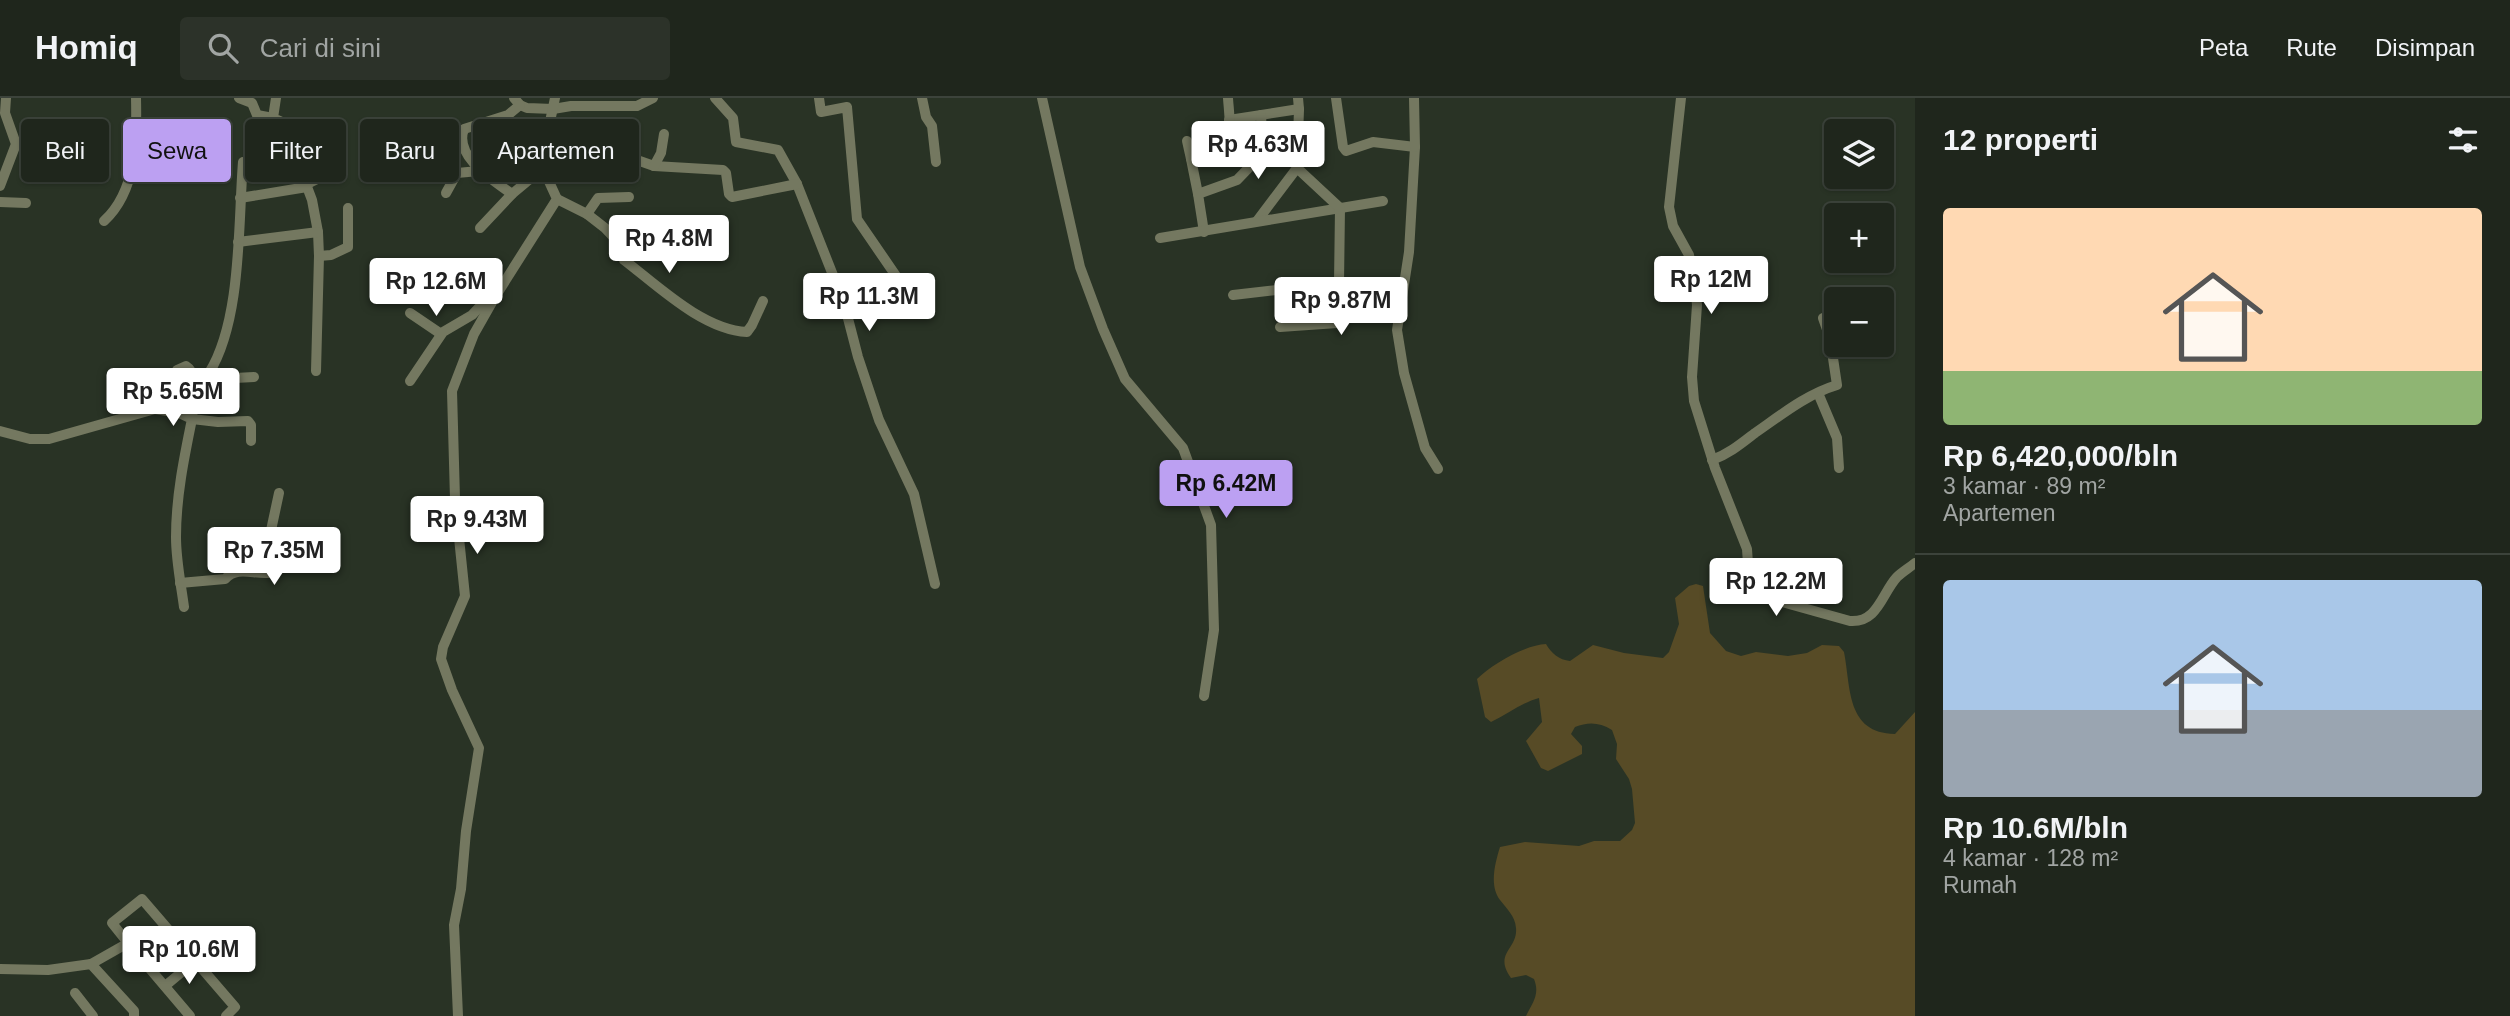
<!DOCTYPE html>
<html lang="id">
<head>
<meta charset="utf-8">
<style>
  :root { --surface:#1f261c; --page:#2c3229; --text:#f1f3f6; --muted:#a1a5a3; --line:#3c433b; --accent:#bca0f2 }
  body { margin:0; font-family:Arial,sans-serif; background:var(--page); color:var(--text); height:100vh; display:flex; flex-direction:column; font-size:26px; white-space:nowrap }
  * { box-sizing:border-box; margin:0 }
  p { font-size:23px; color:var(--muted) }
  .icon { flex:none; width:38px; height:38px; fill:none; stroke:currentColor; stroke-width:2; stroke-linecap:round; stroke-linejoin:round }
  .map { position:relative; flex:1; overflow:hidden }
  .details { display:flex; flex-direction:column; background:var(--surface); width:595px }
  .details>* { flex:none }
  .top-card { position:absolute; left:21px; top:21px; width:665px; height:63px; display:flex; gap:14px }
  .fabs { position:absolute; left:1824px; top:21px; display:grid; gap:14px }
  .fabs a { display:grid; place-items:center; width:70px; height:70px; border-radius:7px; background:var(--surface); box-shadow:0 2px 5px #0004,0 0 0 2px var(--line); font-size:35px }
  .price { position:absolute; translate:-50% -60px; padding:0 16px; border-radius:7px; background:#fff; color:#222; font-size:23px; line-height:46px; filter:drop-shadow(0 2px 4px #0008) }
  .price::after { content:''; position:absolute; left:50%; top:42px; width:21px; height:16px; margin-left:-10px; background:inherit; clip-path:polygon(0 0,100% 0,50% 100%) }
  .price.on { background:var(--accent); color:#111 }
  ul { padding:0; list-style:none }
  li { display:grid; align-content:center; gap:14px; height:371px; padding:0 28px }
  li+li { border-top:2px solid var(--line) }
  li span { display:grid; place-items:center; height:217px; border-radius:7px; color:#555 }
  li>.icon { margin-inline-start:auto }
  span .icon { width:126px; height:126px; fill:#fffc; stroke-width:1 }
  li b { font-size:30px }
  h2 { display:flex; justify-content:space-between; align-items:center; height:84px; padding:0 28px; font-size:30px }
  .chip { padding:0 24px; border-radius:7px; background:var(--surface); box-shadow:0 2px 5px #0004,0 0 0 2px var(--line); font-size:24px; line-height:63px }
  .chip.on { background:var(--accent); color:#111 }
  header { display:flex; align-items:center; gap:42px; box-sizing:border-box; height:98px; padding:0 35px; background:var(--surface); border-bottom:2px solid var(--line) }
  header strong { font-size:33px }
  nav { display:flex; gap:38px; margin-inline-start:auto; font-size:24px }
  .search { width:490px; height:63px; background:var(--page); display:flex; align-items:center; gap:18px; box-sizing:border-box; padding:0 24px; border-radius:7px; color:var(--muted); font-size:26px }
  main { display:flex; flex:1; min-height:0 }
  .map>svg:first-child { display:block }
  .green { fill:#574b26 }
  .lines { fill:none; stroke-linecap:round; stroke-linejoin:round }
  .minor { stroke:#747860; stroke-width:10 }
</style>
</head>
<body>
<header>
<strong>Homiq</strong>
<div class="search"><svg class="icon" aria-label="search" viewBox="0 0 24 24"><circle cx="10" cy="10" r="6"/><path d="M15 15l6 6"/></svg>Cari di sini</div>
<nav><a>Peta</a><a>Rute</a><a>Disimpan</a></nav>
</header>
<main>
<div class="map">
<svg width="1915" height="918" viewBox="0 0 1915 918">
  <rect width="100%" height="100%" fill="#293325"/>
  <path class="green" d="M1696 486 1703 488 1710 535 1726 553 1741 558 1756 554 1788 558 1807 555 1822 547 1839 548 1844 554C1851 590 1846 635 1895 636L1915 614V918H1526C1533 904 1540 896 1534 881L1526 877 1511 880C1493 855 1518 851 1516 830 1515 818 1507 811 1500 802 1489 788 1495 765 1500 749L1525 744 1579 748 1594 743H1620L1632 732 1635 725 1632 691 1629 681 1616 661 1617 646 1612 632C1599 624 1588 624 1575 629L1571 636 1582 648V656L1548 673 1541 670 1526 643 1542 624 1539 600C1521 605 1508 616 1491 624L1485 619 1477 581C1492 566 1525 547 1546 546 1551 555 1559 562 1570 563L1593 547 1624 555 1663 560 1669 554 1679 526 1675 500 1689 488Z"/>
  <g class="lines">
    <g class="minor">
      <path d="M239 0 252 5 257 17 273 20"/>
      <path d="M276 0 273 20 280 23 286 33 312 102 318 134 319 158 316 273"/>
      <path d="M514 0 520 7 527 10 553 11 571 8H637L653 0"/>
      <path d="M715 0 733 20 736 44 778 52 797 86 844 205 858 259 879 322 914 396 935 486"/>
      <path d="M819 0 821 14 847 9 857 121 905 191"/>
      <path d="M922 0 926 19 932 28 936 64"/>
      <path d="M1042 0 1080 169 1103 231 1125 281 1183 350 1211 427 1214 532 1204 598"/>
      <path d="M1336 0 1343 49 1346 53 1373 44 1415 49 1409 154 1397 232 1404 275 1425 350 1438 371"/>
      <path d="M1414 0 1415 49"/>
      <path d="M1681 0 1669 109 1673 128 1689 157 1695 186 1697 207 1692 279 1694 303 1715 370 1747 451 1750 495 1850 523C1878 525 1882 495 1897 479 1902 474 1909 470 1915 465"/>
      <path d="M520 7 508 17 464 31C453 58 494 83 512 96L530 81 543 74"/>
      <path d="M1229 22 1299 11"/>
      <path d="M547 36 614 54 654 68 723 72 726 75 729 96 732 99 797 86"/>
      <path d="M1187 43 1191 61"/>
      <path d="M654 68 661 55 664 36"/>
      <path d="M307 86 333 73"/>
      <path d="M0 88 16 46 5 15 6 0"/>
      <path d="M446 95 457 75 479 73"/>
      <path d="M1198 96 1191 61C1198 59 1206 59 1213 57 1236 48 1229 19 1228 0"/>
      <path d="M240 100 307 89"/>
      <path d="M557 101 587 116 598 100 629 99"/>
      <path d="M0 104 26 105"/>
      <path d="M587 116 605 130 623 149 624 162C658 188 703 232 747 234L752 227 763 203"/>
      <path d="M104 123C137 93 137 41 136 0"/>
      <path d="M1257 123 1297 70 1299 11 1298 0"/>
      <path d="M480 130 512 96"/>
      <path d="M1204 134 1198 96 1237 82 1263 55 1261 17"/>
      <path d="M1160 140 1383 103"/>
      <path d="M238 144 318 134"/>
      <path d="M319 158 331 157 348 149V110"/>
      <path d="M1233 197 1339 185 1340 110 1297 70"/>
      <path d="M410 215 441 236"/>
      <path d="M1280 229 1337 225 1339 185"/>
      <path d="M209 275 216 281 254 279"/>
      <path d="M194 276 209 275C242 222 238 126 243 64"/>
      <path d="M410 283 443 234 472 217 488 200 494 199"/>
      <path d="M1818 295 1837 340 1839 370"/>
      <path d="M167 312 177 272 186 268C201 277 193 306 192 321L218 324 248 323 251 327V343"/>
      <path d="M0 333 30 341H49L155 311 179 315 192 321C184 360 176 399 176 439 176 463 181 486 184 509"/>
      <path d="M1712 362C1729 356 1742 345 1755 335 1781 317 1807 296 1837 287L1830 240 1823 220"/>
      <path d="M180 485 225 481C237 468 252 476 268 475L270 437 279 395"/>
      <path d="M128 845 112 825 142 801 235 909 226 918"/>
      <path d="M91 866 128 845 190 918"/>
      <path d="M0 871 48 872 91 866 134 913V918"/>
      <path d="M165 888 195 863"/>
      <path d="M75 895 93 918"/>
      <path d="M458 918 454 827 461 791 466 733 479 650 452 592 441 561 443 549 465 498 455 401 452 293 474 236 495 199 557 101 541 66 555 0"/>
    </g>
  </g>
</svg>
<div class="fabs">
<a><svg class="icon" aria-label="layers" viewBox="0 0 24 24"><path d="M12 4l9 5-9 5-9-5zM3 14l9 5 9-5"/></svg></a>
<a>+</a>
<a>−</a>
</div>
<b class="price" style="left:1258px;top:83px">Rp 4.63M</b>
<b class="price" style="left:669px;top:177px">Rp 4.8M</b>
<b class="price" style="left:1711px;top:218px">Rp 12M</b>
<b class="price" style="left:436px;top:220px">Rp 12.6M</b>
<b class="price" style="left:869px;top:235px">Rp 11.3M</b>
<b class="price" style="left:1341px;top:239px">Rp 9.87M</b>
<b class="price" style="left:173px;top:330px">Rp 5.65M</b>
<b class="price on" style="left:1226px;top:422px">Rp 6.42M</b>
<b class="price" style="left:477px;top:458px">Rp 9.43M</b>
<b class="price" style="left:274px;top:489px">Rp 7.35M</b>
<b class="price" style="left:1776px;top:520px">Rp 12.2M</b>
<b class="price" style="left:189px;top:888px">Rp 10.6M</b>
<div class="top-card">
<a class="chip">Beli</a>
<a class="chip on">Sewa</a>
<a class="chip">Filter</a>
<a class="chip">Baru</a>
<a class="chip">Apartemen</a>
</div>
</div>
<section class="details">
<h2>12 properti<svg class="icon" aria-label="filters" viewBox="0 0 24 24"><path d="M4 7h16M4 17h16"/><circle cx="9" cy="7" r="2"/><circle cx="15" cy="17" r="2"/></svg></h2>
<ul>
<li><span style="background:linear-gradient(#ffd9b3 75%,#8fb573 0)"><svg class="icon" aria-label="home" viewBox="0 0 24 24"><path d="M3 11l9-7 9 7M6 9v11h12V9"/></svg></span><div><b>Rp 6,420,000/bln</b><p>3 kamar · 89 m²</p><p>Apartemen</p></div></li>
<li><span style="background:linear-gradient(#a9c7e8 60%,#9aa5b1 0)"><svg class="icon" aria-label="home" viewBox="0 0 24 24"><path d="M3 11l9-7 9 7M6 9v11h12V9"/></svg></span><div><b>Rp 10.6M/bln</b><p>4 kamar · 128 m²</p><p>Rumah</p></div></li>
</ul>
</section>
</main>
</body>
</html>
